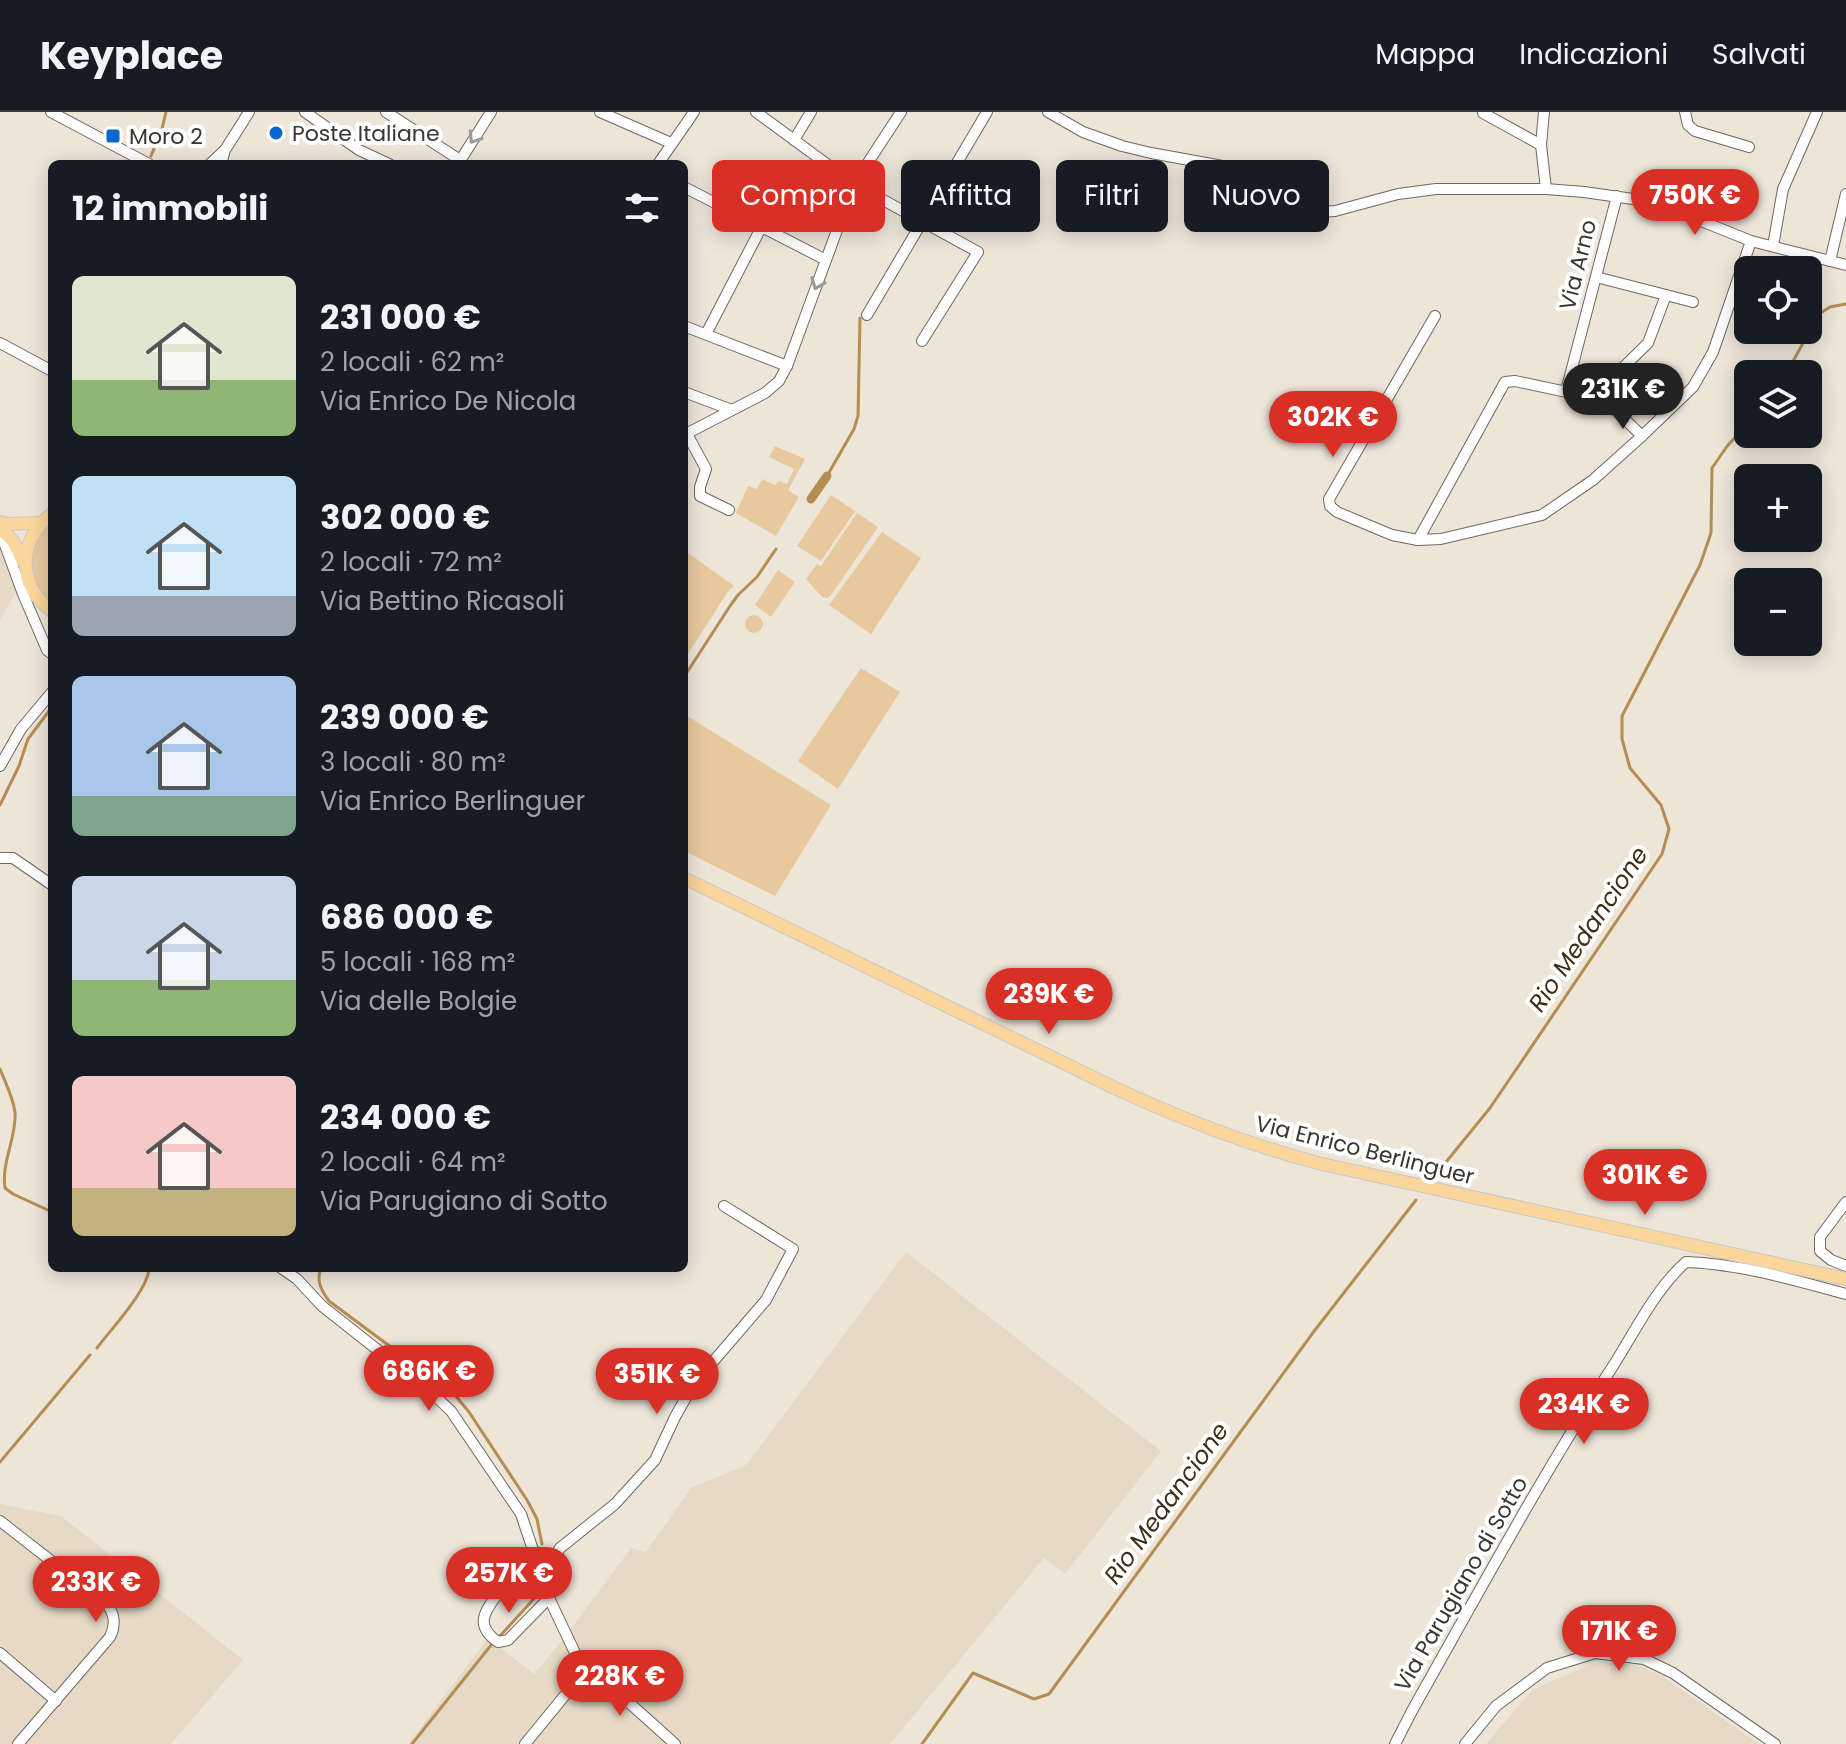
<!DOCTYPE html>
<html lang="it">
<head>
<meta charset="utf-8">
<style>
  :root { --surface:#171b24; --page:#20242c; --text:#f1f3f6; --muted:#9ea1a6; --line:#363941; --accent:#d93025 }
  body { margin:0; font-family:Poppins,sans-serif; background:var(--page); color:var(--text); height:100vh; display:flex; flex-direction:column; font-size:30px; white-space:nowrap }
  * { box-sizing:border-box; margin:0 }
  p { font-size:26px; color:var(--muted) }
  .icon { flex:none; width:44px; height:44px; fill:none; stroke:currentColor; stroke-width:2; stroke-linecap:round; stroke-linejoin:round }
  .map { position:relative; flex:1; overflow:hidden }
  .sheet { position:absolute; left:48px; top:48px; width:640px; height:1112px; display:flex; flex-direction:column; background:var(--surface); border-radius:12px; box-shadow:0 4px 20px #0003 }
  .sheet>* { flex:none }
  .guide { position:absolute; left:712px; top:48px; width:760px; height:72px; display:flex; gap:16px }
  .fabs { position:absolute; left:1734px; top:144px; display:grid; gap:16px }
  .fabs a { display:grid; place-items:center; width:88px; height:88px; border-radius:12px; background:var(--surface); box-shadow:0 4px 20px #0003; font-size:40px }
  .price { position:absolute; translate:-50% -68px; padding:0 18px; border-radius:28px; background:var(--accent); color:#fff; font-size:26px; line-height:52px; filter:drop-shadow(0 2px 4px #0008) }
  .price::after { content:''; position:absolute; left:50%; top:48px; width:24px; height:18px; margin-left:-12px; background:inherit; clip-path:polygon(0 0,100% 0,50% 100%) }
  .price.on { background:#222; color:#fff }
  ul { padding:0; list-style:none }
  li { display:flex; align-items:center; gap:24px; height:200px; padding:0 24px }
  li span { display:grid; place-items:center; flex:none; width:224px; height:160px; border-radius:12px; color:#555 }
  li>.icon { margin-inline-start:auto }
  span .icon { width:96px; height:96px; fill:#fffc; stroke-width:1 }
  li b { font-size:34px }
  h2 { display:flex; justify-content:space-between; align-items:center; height:96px; padding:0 24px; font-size:34px }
  .tag { padding:0 28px; border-radius:12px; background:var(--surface); box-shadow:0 4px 20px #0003; font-size:28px; line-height:72px }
  .tag.on { background:var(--accent); color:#fff }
  header { display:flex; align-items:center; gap:48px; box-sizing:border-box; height:112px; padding:0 40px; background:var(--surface); border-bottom:2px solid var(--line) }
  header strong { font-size:38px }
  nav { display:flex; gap:44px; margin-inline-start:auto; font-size:28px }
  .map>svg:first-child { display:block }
  .built { fill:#e6d9c6 }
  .green { fill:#e8c99e }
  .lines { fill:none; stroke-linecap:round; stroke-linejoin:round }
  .stream { stroke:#b48d53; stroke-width:3 }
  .canal { stroke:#b48d53; stroke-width:9 }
  .minor-casing { stroke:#6f685d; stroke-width:12 }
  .major-casing { stroke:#c8c7c6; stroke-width:14 }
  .minor { stroke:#fff; stroke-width:10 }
  .major { stroke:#fbd69c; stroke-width:12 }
  .oneway { stroke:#9c9b98 }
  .poi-dot { fill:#0768d0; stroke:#fff; stroke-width:3 }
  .labels { text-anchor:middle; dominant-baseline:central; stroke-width:8; stroke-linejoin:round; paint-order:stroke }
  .poi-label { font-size:22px; fill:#3a3732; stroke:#fff; text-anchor:start }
  .street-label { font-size:22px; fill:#3a3732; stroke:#fff }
  .water-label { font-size:24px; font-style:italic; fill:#3f2e13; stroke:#fff }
</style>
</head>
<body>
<header>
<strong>Keyplace</strong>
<nav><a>Mappa</a><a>Indicazioni</a><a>Salvati</a></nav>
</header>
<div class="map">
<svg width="1846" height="1632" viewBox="0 0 1846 1632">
  <rect width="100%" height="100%" fill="#eee5d9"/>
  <g class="built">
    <path d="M0 438 16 480 0 508Z"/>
    <path d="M906 1140 1161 1339 1065 1462 1044 1446 890 1632H408L488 1526 534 1562 561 1530 631 1436 646 1440 691 1376 746 1353Z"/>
    <path d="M0 1392 61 1404 243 1548 171 1632H0Z"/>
    <path d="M1605 1550 1628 1552 1645 1556 1660 1563 1759 1632H1486L1532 1578 1586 1554Z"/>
  </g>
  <g class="green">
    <path d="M775 334 805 347 788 378 799 385 776 424 736 401 748 374 757 377 762 367 775 373 779 369 787 372 794 357 769 345Z"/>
    <path d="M831 383 855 399 821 449 797 434Z"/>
    <path d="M857 401 878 415 831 483 827 486 822 485 806 467 817 452 821 454Z"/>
    <path d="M52 410V491C24 468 25 433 52 410Z"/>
    <path d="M882 420 921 446 871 522 829 493Z"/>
    <path d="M684 438 734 474 729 478 684 548Z"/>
    <path d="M778 458 795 470 771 505 755 493Z"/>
    <circle cx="754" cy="512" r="9"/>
    <path d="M861 556 900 580 838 677 798 649Z"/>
    <path d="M684 602 831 693 775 784 684 739Z"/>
  </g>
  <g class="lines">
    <g class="stream">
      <path d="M151 44 162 17 166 0"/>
      <path d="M1786 262 1819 202 1830 195 1846 192"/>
      <path d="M827 364 854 317 858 304 860 206"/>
      <path d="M684 565 730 494 738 483 757 465 776 437"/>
      <path d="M0 693 19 654 28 627 52 595"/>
      <path d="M0 957C5 970 13 985 15 1000 17 1025 1 1050 5 1076L13 1082 52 1100"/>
      <path d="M1433 1066 1490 996 1662 742 1669 717 1661 693 1630 656 1622 627V604L1700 453 1711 421 1712 356 1728 333 1748 312"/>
      <path d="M321 1156C316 1169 321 1178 329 1189L442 1273 454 1282 469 1300 527 1388 537 1407 542 1432"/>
      <path d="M97 1236C111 1217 149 1177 149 1156"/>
      <path d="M0 1350 90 1243"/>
      <path d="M499 1525 540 1480"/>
      <path d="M412 1632 492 1532"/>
      <path d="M922 1632 973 1561 1034 1587 1049 1582 1315 1218 1416 1088"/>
    </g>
    <path class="canal" d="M811 387 827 364"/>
    <defs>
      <g id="minor">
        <path d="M51 0 149 52"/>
        <path d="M305 0 359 38 389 52"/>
        <path d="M386 0 460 48"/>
        <path d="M600 0 671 31"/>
        <path d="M756 0 854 72 978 140 922 229"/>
        <path d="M1048 0 1083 20 1122 34 1151 41 1228 55 1274 82 1307 97 1320 100 1335 99 1398 82 1436 77H1546L1584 80 1654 90 1751 129 1846 153"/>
        <path d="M1544 0 1541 33 1546 77"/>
        <path d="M1685 0 1688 13 1695 19 1749 35"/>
        <path d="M1483 1 1541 33"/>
        <path d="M794 28 811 0"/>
        <path d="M210 52 224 39"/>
        <path d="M221 52 225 38 249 0"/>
        <path d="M458 52 491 0"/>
        <path d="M658 52 694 0"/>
        <path d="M684 75 826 148"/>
        <path d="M1773 134 1783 77 1817 0"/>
        <path d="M1830 149 1846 82"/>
        <path d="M1666 183 1693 190"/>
        <path d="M867 203 987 0"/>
        <path d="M1435 204 1329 387 1330 394 1337 400 1392 423 1418 428 1441 427 1542 403 1593 368 1642 324 1693 275 1713 240 1751 129"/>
        <path d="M684 214 787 254"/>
        <path d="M706 222 789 62"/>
        <path d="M0 231 52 259"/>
        <path d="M1566 279 1617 84"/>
        <path d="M684 280 732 298"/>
        <path d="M1593 285 1648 231 1666 183 1596 165"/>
        <path d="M687 322 706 357 700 375V384L729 398"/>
        <path d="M684 323 765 281 779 269 787 254 854 72 901 0"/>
        <path d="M0 428 5 433 23 482 47 538 52 542"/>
        <path d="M1418 428 1505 270 1515 269 1599 287 1608 291 1642 324"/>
        <path d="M0 654 21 617 52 580"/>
        <path d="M0 746H13L52 773"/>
        <path d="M1846 1090 1820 1125V1139L1831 1148 1846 1154"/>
        <path d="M281 1156 297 1167 322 1194 431 1280 451 1299 521 1402 549 1486 576 1543 675 1632"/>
        <path d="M0 1409 105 1491C115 1500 116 1513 110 1525L18 1632"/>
        <path d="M545 1471 550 1452 560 1436 615 1392 655 1348 675 1305 693 1273 766 1188 793 1137 724 1094"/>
        <path d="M502 1476C488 1496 471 1511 498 1530L508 1528 549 1486"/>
        <path d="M0 1541 56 1589"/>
        <path d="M525 1632 588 1555"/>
        <path d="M1395 1632 1413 1597C1478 1482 1541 1365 1613 1254 1634 1221 1656 1176 1686 1150 1741 1152 1794 1168 1846 1182"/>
        <path d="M1465 1632 1496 1594 1547 1556 1595 1541 1644 1547 1673 1561 1775 1632"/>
      </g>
      <g id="major">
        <path d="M52 402C17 427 17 475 52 499"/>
        <path d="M0 410 8 412 41 411"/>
        <path d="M0 416 13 429 23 449"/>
        <path d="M684 766 1117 977C1184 1008 1251 1034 1322 1052L1846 1167"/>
      </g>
    </defs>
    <use href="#minor" class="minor-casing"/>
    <use href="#major" class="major-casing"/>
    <use href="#minor" class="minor"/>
    <use href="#major" class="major"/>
  </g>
  <defs><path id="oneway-chevron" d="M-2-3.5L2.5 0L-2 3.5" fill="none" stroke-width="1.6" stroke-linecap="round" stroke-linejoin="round" transform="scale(2)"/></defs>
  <g class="oneway">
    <use href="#oneway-chevron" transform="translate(474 26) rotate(123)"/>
    <use href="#oneway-chevron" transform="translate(817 172) rotate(111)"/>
  </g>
  <g class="poi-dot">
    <circle cx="276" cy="21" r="8"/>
    <rect x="105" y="16" width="16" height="16" rx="4"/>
  </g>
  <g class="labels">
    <g class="poi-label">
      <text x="292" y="21">Poste Italiane</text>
      <text x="129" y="24">Moro 2</text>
    </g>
    <g class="street-label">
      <text transform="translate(1578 153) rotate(-76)">Via Arno</text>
      <text transform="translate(1365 1038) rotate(14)">Via Enrico Berlinguer</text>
      <text transform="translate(1461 1472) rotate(-60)">Via Parugiano di Sotto</text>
    </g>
    <g class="water-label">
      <text transform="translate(1588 817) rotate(-56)">Rio Medancione</text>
      <text transform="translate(1166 1391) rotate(-54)">Rio Medancione</text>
    </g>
  </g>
</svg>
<div class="fabs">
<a><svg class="icon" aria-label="locate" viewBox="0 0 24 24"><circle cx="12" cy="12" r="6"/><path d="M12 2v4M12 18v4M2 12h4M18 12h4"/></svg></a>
<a><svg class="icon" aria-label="layers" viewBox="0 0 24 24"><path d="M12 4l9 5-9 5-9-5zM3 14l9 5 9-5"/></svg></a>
<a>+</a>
<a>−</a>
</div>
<b class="price" style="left:1695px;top:125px">750K €</b>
<b class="price on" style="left:1623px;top:319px">231K €</b>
<b class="price" style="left:1333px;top:347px">302K €</b>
<b class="price" style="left:1049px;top:924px">239K €</b>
<b class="price" style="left:1645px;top:1105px">301K €</b>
<b class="price" style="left:429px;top:1301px">686K €</b>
<b class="price" style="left:657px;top:1304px">351K €</b>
<b class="price" style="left:1584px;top:1334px">234K €</b>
<b class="price" style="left:509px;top:1503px">257K €</b>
<b class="price" style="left:96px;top:1512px">233K €</b>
<b class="price" style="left:1619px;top:1561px">171K €</b>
<b class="price" style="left:620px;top:1606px">228K €</b>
<div class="guide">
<a class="tag on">Compra</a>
<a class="tag">Affitta</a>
<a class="tag">Filtri</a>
<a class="tag">Nuovo</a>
</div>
<section class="sheet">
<h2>12 immobili<svg class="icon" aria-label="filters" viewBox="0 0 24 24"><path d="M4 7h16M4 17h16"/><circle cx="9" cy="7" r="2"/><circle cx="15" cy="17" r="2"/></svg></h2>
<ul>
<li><span style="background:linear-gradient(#dfe7d0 65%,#8fb573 0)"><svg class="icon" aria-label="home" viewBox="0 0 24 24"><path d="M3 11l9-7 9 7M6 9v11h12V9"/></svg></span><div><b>231 000 €</b><p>2 locali · 62 m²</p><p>Via Enrico De Nicola</p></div></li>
<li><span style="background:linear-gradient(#bfe0f5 75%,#9aa5b1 0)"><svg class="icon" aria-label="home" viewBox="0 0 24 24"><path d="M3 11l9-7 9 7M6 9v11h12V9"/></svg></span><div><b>302 000 €</b><p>2 locali · 72 m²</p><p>Via Bettino Ricasoli</p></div></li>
<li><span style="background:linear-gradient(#a9c7e8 75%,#7fa58c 0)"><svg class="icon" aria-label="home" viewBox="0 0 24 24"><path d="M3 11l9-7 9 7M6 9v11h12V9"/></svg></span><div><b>239 000 €</b><p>3 locali · 80 m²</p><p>Via Enrico Berlinguer</p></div></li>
<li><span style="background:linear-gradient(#c9d6e8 65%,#8fb573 0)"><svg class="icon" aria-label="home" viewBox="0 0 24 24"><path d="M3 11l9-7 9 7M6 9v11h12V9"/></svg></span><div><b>686 000 €</b><p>5 locali · 168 m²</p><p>Via delle Bolgie</p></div></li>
<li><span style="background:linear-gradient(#f6c9c9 70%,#c2b280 0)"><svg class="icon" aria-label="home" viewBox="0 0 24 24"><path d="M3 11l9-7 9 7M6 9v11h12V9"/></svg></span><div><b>234 000 €</b><p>2 locali · 64 m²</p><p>Via Parugiano di Sotto</p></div></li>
</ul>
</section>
</div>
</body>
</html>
